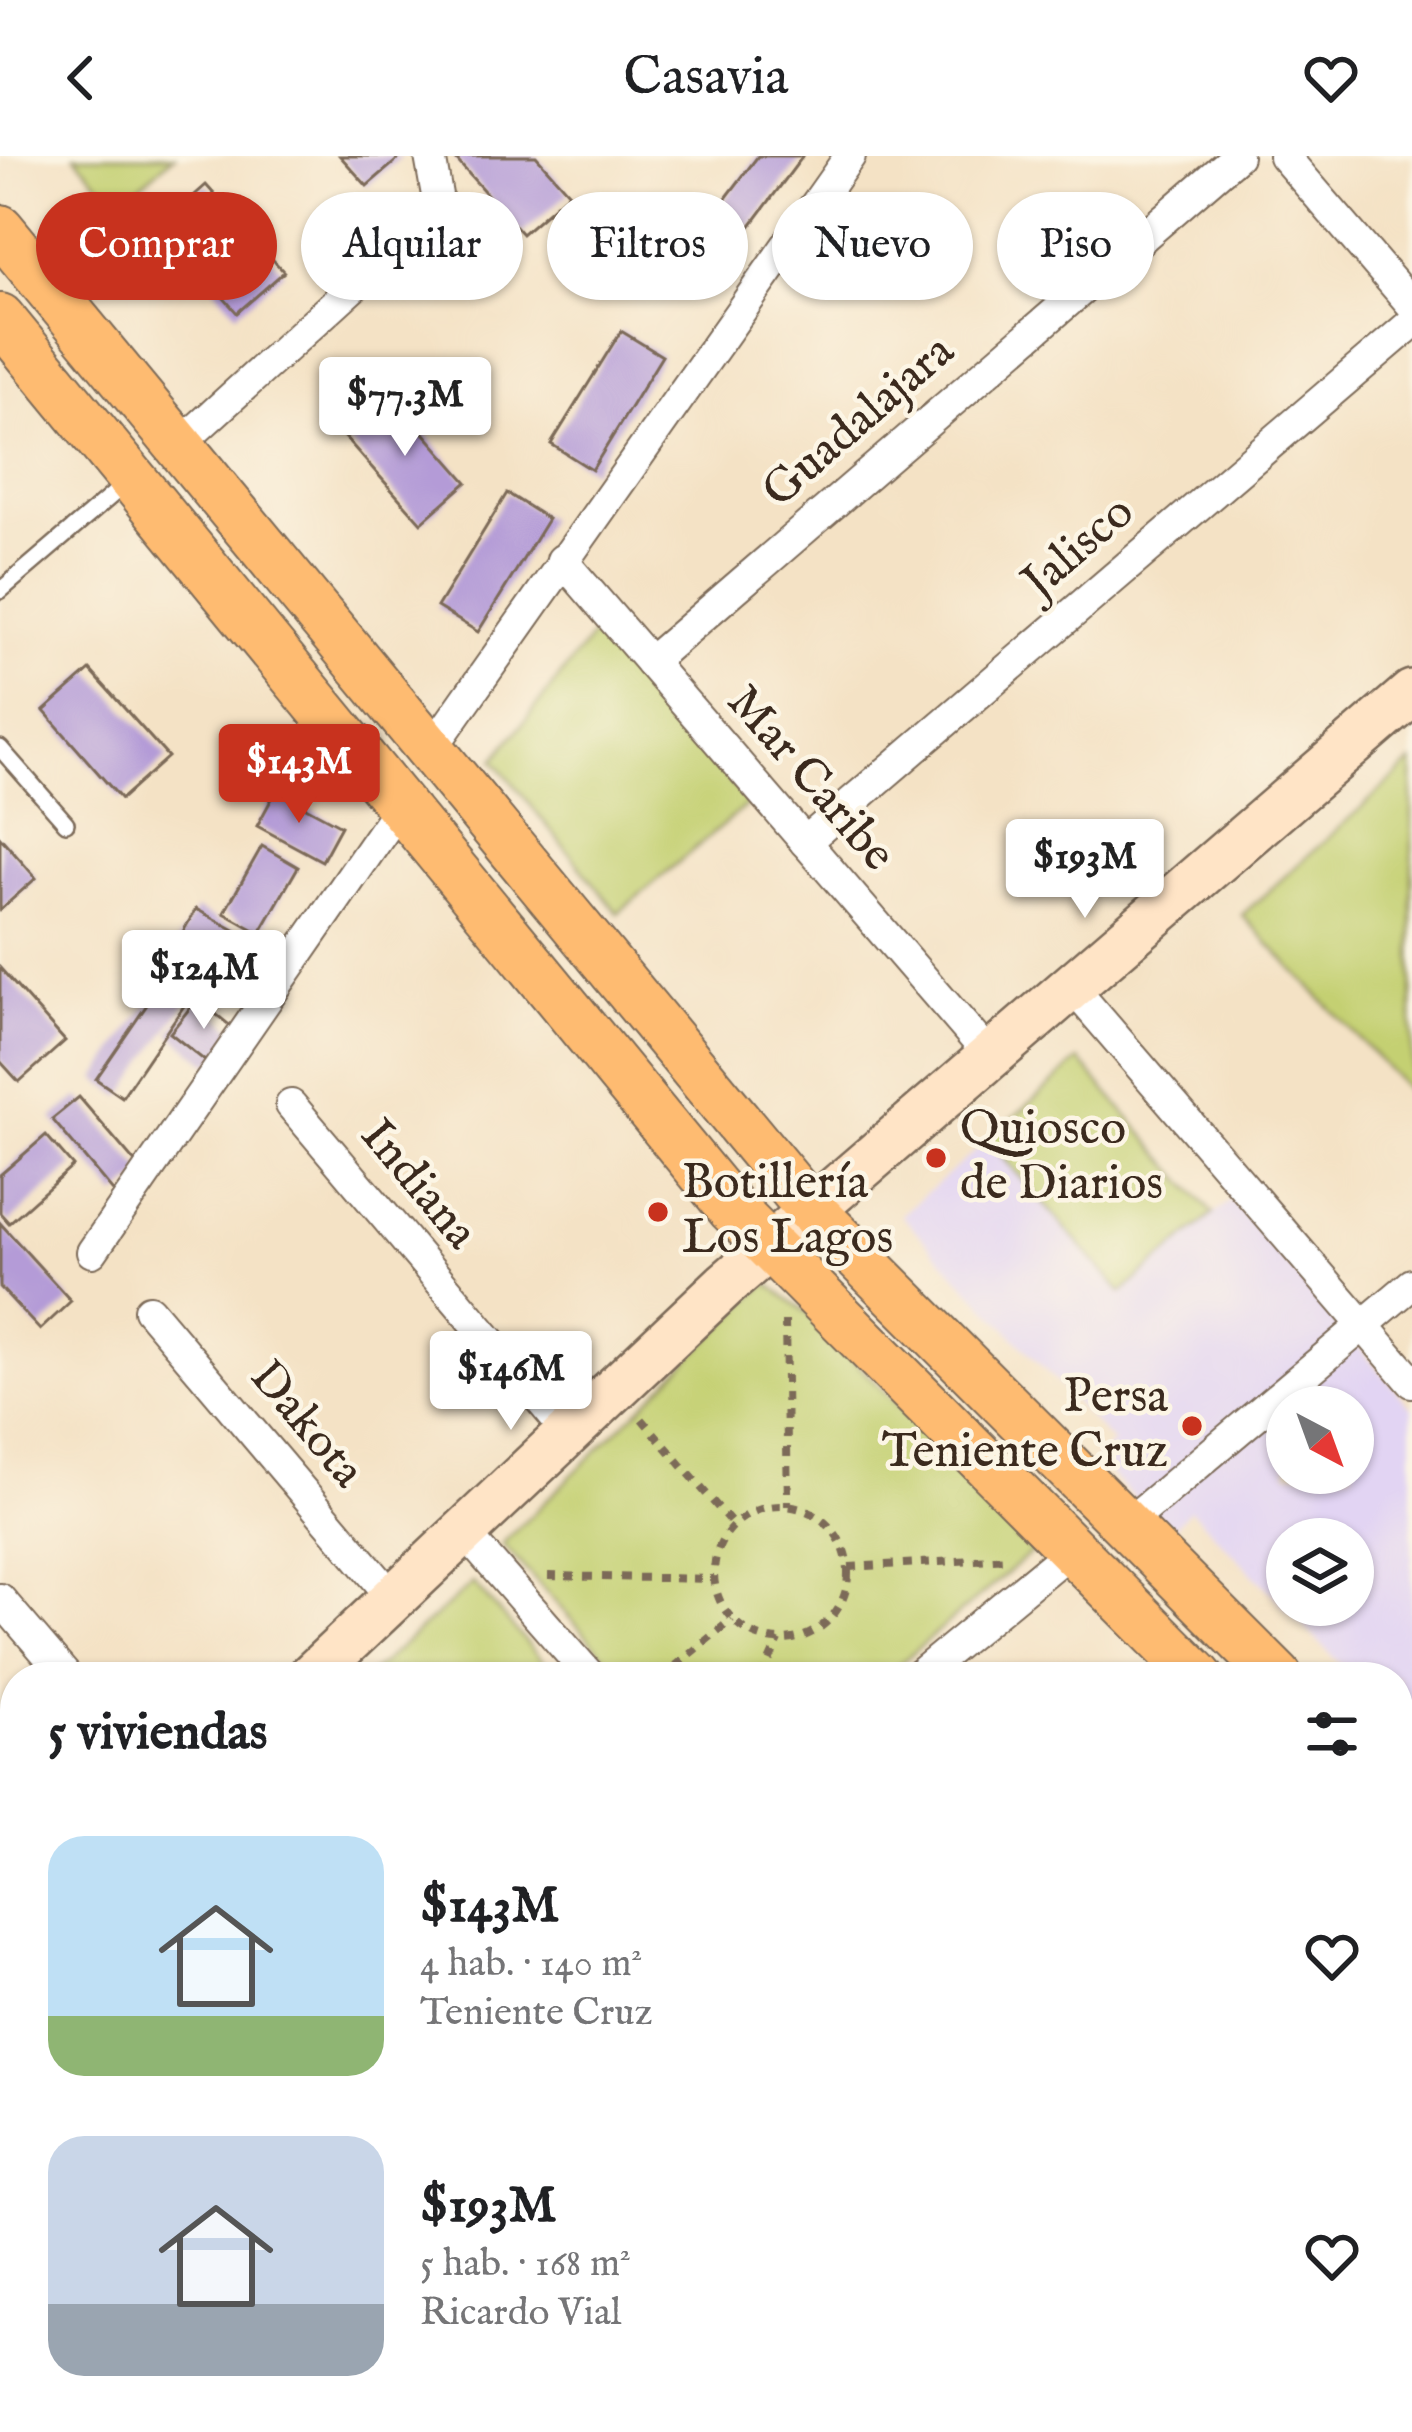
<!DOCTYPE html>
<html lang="es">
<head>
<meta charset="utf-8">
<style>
  :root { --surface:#fff; --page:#f2f2f2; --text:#202124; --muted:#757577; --accent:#c8321e }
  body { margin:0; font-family:"IM FELL English",serif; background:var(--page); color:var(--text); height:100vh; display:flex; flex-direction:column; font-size:45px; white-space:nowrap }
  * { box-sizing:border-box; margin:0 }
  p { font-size:39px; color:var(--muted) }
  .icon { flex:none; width:66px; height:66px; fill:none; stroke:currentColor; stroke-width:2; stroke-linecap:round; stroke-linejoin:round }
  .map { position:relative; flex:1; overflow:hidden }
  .details { position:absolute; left:0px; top:1506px; width:1413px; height:771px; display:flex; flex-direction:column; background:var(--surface); border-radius:48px 48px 0 0; box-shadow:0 3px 9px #0004 }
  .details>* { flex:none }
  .top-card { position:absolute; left:36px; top:36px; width:1341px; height:108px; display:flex; gap:24px }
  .needle { width:78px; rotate:139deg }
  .tools { position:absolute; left:1266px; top:1230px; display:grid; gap:24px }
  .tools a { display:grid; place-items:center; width:108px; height:108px; border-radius:50%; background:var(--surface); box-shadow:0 3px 9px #0004; font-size:60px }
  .price { position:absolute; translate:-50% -102px; padding:0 27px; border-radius:12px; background:#fff; color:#222; font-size:39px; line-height:78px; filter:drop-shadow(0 3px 6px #0008) }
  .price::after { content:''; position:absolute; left:50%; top:72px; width:36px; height:27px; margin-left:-18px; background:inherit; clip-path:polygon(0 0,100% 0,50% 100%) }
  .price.current { background:var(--accent); color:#fff }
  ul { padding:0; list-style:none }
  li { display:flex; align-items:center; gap:36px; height:300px; padding:0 48px }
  li span { display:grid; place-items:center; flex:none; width:336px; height:240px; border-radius:36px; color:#555 }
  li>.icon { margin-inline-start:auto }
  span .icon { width:144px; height:144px; fill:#fffc; stroke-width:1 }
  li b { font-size:51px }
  h2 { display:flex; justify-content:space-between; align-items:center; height:144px; padding:0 48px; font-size:51px }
  .chip { padding:0 42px; border-radius:54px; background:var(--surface); box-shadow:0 3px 9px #0004; font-size:42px; line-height:108px }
  .chip.current { background:var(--accent); color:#fff }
  header { display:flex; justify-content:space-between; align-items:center; height:156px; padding:0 48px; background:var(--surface); font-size:54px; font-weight:600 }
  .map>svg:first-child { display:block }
  .built { fill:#e2d4f3; fill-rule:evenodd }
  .green { fill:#c4d072; stroke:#807d48; stroke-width:3 }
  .building { fill:#b49bd7 }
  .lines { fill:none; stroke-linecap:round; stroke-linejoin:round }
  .lane-casing { stroke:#7c6a58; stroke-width:20 }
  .street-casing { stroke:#7c6a58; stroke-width:34 }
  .secondary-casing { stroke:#7c6a58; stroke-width:50 }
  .primary-casing { stroke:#7c6a58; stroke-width:52 }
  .path { stroke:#7c6a58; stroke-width:8; stroke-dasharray:9 9; stroke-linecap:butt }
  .lane { stroke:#fff; stroke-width:15 }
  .street { stroke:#fff; stroke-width:30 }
  .secondary { stroke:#ffe4c6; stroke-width:45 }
  .primary { stroke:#febb71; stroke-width:48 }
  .poi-dot { fill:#c8321e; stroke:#fcf5e5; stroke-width:4.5 }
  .labels { text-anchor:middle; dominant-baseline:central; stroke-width:9; stroke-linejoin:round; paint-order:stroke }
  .street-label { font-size:48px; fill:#3b2a1e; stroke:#fcf5e5 }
  .poi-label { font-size:48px; fill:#3b2a1e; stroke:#fcf5e5; text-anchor:start }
</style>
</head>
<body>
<header><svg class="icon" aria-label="back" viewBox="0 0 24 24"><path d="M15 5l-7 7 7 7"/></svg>Casavia<svg class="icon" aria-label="heart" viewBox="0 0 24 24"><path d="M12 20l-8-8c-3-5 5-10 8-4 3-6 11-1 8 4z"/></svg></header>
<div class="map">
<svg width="1412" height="2276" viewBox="0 0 1412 2276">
  <rect width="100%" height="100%" fill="#fcf5e5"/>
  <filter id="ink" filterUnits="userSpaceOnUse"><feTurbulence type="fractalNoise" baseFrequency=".00833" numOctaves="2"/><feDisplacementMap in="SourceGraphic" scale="24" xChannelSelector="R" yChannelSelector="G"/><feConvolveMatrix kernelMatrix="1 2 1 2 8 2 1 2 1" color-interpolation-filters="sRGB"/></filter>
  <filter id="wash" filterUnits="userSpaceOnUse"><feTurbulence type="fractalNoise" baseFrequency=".004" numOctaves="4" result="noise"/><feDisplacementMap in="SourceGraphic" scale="48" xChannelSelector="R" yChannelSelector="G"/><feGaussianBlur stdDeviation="2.7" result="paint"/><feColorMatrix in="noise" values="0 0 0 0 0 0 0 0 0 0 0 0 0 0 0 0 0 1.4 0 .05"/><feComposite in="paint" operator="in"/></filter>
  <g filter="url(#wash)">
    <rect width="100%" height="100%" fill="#f4e2c5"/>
    <path class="built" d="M988 984 1122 1136 1231 1044 1412 1252V1582L1398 1567V1521H1353L1190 1353 1170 1377 1095 1303 1113 1287 901 1059ZM1287 1251H1353V1317H1287ZM1287 1383H1353V1449H1287Z"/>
    <g class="green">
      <path d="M75 0H174L118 49Z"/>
      <path d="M599 471 749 647 618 757 494 604Z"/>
      <path d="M1412 606V939L1242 759Z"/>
      <path d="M1079 904 1213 1058 1122 1137 988 984Z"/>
      <path d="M767 1127 808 1158 1037 1392 884 1521H624L502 1388Z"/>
      <path d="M473 1427 557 1521H366Z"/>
      <path d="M15 1861V2009L0 1992V1874Z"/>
      <path d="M0 2113 15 2130V2190L0 2202Z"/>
    </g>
    <g id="blocks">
      <g class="building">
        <path d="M340 0H402L367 30Z"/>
        <path d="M453 0H536L569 37 522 78Z"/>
        <path d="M758 0H803L731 96 701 75Z"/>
        <path d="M206 29 284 116 237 157 160 70Z"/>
        <path d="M621 175 662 200 592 314 551 288Z"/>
        <path d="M390 238 467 326 421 367 344 280Z"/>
        <path d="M507 337 548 363 478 476 437 451Z"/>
        <path d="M90 514 168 601 121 643 44 555Z"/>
        <path d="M276 635 341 670 322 705 257 670Z"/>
        <path d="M0 681 36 722 0 754Z"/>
        <path d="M262 690 298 711 260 777 224 757Z"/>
        <path d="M196 753 271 794 252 830 176 788Z"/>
        <path d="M0 812 65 885 19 926 0 905Z"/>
        <path d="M166 821 192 838 122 941 96 923Z"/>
        <path d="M197 843 238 876 210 909 170 877Z"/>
        <path d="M79 941 144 1017 117 1040 52 963Z"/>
        <path d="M46 979 73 1010 9 1067 0 1057V1019Z"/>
        <path d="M0 1067 71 1145 40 1174 0 1131Z"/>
      </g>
    </g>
  </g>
  <g filter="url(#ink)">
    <use href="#blocks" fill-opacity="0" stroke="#7c6a58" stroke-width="3"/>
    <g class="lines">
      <defs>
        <g id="lane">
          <path d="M0 435 125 328"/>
          <path d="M0 592 66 667"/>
        </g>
        <g id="street">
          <path d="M1284 0 1412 149"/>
          <path d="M179 289 432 59 438 45 430 0"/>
          <path d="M562 404 990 900"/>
          <path d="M650 506 1237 0"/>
          <path d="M430 595 850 0"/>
          <path d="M805 686 1412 167"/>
          <path d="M1072 831 1412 1226"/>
          <path d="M291 949 569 1278"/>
          <path d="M92 1096 402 648"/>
          <path d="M149 1154 393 1442"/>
          <path d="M1127 1368 1412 1128"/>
          <path d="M464 1376 591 1521"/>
          <path d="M0 1443 67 1521"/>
          <path d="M917 1521 1071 1394"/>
          <path d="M1398 1814 1412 1802"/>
          <path d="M0 2046 15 2063"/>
          <path d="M1398 2182 1412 2170"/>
          <path d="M186 2262 198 2276"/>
          <path d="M467 2262 479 2276"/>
          <path d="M1233 2262 1245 2276"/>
          <path d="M860 2276 876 2262"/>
          <path d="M1288 2276 1305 2262"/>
        </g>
        <g id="secondary">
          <path d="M310 1521 725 1129 1412 537"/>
          <path d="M0 1813 15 1799"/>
        </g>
        <g id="primary">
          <path d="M0 73 811 1054 1278 1521"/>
          <path d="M0 162 732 1053 1199 1521"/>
          <path d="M1398 1643 1412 1657"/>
          <path d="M1398 1720 1412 1734"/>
        </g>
      </defs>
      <use href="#lane" class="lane-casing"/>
      <use href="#street" class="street-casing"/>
      <use href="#secondary" class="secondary-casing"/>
      <use href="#primary" class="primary-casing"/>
      <g class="path">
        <path d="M785 1165 788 1350"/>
        <path d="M642 1263 734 1370"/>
        <circle cx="781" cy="1417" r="67"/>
        <path d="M849 1411 1009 1402"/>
        <path d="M548 1420 714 1423"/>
        <path d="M662 1521 732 1463"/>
        <path d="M762 1521 779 1484"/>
        <path d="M0 2173 15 2172"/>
      </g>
      <use href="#lane" class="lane"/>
      <use href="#street" class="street"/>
      <use href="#secondary" class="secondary"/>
      <use href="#primary" class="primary"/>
    </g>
  </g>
  <g class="poi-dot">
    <circle cx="936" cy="1002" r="12"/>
    <circle cx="658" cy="1056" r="12"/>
    <circle cx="1192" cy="1270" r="12"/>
  </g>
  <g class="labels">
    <g class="street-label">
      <text transform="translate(859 266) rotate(-41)">Guadalajara</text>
      <text transform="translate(1079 392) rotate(-41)">Jalisco</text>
      <text transform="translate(810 623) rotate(49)">Mar Caribe</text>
      <text transform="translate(418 1029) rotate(50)">Indiana</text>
      <text transform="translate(306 1269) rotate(50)">Dakota</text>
    </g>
    <g class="poi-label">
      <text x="960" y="974">Quiosco<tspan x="960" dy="55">de Diarios</tspan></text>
      <text x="682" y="1028">Botillería<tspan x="682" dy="55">Los Lagos</tspan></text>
      <text x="1168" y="1242" text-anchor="end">Persa<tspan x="1168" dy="55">Teniente Cruz</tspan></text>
    </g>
  </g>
</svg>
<div class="tools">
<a><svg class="needle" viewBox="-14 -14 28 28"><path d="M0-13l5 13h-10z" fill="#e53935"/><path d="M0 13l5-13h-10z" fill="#757577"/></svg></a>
<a><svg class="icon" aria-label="layers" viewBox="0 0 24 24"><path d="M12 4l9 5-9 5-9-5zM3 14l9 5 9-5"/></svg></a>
</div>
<b class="price" style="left:405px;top:303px">$77.3M</b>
<b class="price current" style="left:299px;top:670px">$143M</b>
<b class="price" style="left:1085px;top:765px">$193M</b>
<b class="price" style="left:204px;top:876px">$124M</b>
<b class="price" style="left:511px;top:1277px">$146M</b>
<div class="top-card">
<a class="chip current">Comprar</a>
<a class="chip">Alquilar</a>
<a class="chip">Filtros</a>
<a class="chip">Nuevo</a>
<a class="chip">Piso</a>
</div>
<section class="details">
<h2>5 viviendas<svg class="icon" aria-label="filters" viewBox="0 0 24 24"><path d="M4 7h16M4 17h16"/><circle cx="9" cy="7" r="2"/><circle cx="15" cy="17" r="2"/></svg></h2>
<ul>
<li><span style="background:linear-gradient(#bfe0f5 75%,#8fb573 0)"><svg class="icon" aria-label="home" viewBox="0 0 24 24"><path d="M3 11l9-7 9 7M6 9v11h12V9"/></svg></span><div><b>$143M</b><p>4 hab. · 140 m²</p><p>Teniente Cruz</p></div><svg class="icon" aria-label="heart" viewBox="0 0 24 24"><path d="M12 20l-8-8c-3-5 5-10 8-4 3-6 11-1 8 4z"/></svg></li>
<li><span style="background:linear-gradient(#c9d6e8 70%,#9aa5b1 0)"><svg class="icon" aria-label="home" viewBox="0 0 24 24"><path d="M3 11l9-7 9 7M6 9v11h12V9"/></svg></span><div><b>$193M</b><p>5 hab. · 168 m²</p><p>Ricardo Vial</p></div><svg class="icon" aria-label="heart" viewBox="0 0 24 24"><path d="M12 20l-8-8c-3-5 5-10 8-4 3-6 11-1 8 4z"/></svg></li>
</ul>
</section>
</div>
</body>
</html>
